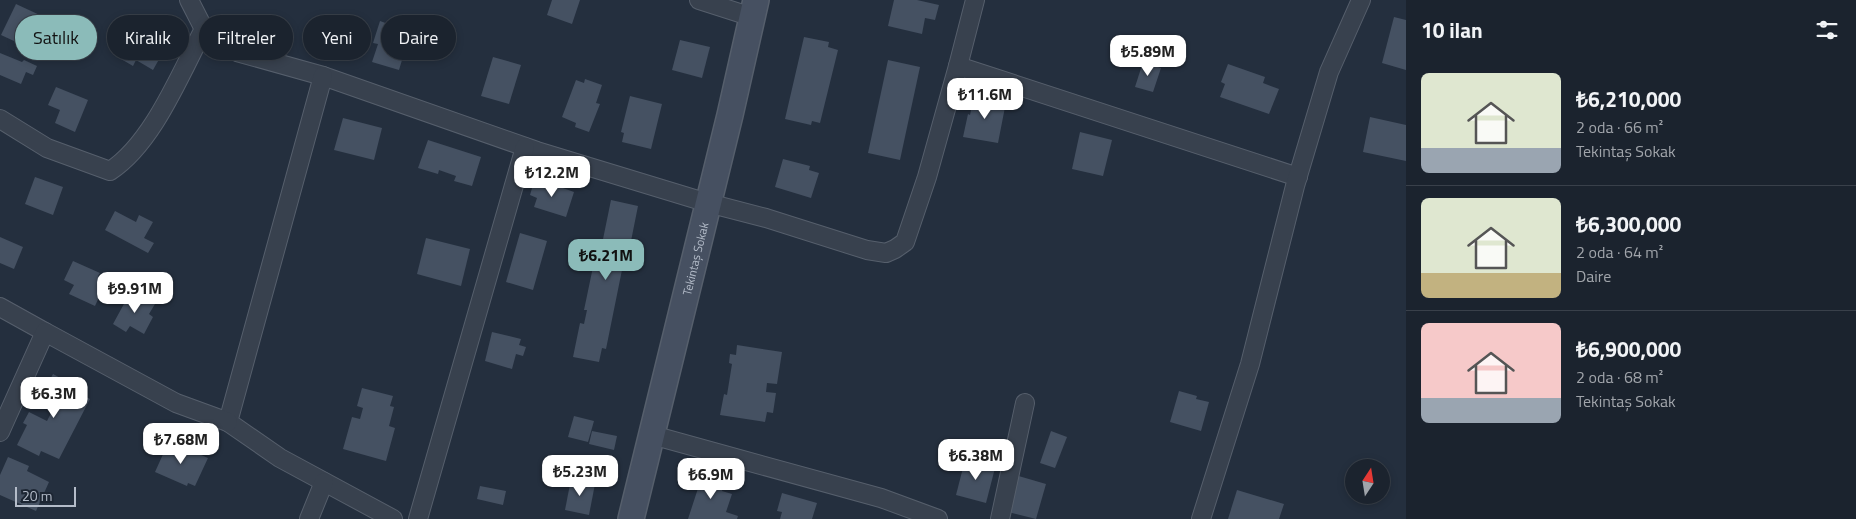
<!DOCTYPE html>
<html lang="tr">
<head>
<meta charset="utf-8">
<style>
  :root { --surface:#1b232e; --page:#282f3a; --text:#f1f3f6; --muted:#a0a4aa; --line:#39404a; --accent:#8bbbb9 }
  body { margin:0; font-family:"Titillium Web",sans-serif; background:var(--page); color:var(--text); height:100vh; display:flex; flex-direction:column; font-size:19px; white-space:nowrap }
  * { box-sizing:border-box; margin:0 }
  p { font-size:16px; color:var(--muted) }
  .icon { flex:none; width:28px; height:28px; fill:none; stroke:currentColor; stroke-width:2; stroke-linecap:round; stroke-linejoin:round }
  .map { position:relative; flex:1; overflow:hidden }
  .panel { display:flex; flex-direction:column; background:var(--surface); width:450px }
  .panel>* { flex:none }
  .hud { position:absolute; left:15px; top:15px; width:475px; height:45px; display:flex; gap:10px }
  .needle { width:32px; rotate:12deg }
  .fabs { position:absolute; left:1345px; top:459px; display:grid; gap:10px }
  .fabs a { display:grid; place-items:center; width:45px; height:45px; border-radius:50%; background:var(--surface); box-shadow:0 2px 8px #0003,0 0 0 1px var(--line); font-size:25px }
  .scale { position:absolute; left:15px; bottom:12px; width:61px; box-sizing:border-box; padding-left:5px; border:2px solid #b4bcc9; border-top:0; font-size:14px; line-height:18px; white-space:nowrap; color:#b4bcc9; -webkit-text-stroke:4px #1d2633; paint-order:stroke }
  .price { position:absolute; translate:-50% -42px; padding:0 11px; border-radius:10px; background:#fff; color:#222; font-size:16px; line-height:32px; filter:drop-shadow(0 1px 2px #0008) }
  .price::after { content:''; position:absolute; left:50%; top:30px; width:15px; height:11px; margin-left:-8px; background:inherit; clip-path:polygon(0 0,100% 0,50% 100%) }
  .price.selected { background:var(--accent); color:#111 }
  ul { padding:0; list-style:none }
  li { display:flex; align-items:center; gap:15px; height:125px; padding:0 15px }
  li+li { border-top:1px solid var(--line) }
  li span { display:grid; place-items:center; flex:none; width:140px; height:100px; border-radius:8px; color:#555 }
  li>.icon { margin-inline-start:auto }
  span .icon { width:60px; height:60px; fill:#fffc; stroke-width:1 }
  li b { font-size:21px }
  h2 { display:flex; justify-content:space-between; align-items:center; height:60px; padding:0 15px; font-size:21px }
  .tag { padding:0 18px; border-radius:22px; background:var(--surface); box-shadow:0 2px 8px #0003,0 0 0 1px var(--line); font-size:18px; line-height:45px }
  .tag.selected { background:var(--accent); color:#111 }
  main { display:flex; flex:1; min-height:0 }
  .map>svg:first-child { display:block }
  .building { fill:#455162 }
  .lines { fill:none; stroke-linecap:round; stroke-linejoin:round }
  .street-casing { stroke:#565f6c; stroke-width:20 }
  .secondary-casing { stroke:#565f6c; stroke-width:28 }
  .street { stroke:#38414e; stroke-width:18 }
  .secondary { stroke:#465061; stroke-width:25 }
  .labels { text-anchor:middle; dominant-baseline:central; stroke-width:5; stroke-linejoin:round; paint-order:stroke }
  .street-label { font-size:12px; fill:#b4bcc9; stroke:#1d2633 }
</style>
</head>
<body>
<main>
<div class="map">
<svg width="1406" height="519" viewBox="0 0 1406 519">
  <rect width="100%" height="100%" fill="#242f3e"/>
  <g class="building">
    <path d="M552 0H580L572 24 547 15Z"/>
    <path d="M894 0H917L939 5 935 20 925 18 922 34 888 26Z"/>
    <path d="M16 4 44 17 29 48 1 35Z"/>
    <path d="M393 17 413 24 399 70 372 62 378 44 373 43 380 21 391 25Z"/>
    <path d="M1394 17 1406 20V70L1382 63Z"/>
    <path d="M137 31 166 47 153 70 136 60 133 66 121 59Z"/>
    <path d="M804 37 829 42 828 47 838 50 820 123 812 121 811 125 785 119Z"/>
    <path d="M680 40 710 47 702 78 672 70Z"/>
    <path d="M0 53 22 62 24 60 37 66 33 75 26 72 21 84 0 75Z"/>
    <path d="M493 57 521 65 509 104 481 96Z"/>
    <path d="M888 60 920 67 900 160 868 153Z"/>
    <path d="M1143 62 1161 68 1153 92 1135 87Z"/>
    <path d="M1228 64 1265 77 1263 83 1279 89 1269 114 1220 97 1225 84 1221 82Z"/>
    <path d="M585 79 602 85 596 103 600 104 589 132 575 127 576 123 562 117 576 80 584 83Z"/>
    <path d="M56 87 88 100 75 132 55 123 60 110 48 105Z"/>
    <path d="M630 96 662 104 651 149 622 142 624 133 621 132Z"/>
    <path d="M974 96 1006 102 998 143 963 137 968 114 970 115Z"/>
    <path d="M1370 117 1406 125V161L1363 152Z"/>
    <path d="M343 118 382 128 374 160 334 150Z"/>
    <path d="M1080 132 1112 140 1103 176 1072 169Z"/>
    <path d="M428 140 481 157 472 186 454 181 456 176 439 170 438 174 418 168Z"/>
    <path d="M783 159 810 166 809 170 819 173 811 198 775 187Z"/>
    <path d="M35 177 63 187 53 215 25 204Z"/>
    <path d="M535 178 574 192 566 217 534 207 537 198 530 195Z"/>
    <path d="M611 200 638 206 626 266 623 265 606 349 602 348 599 362 573 357 580 323 584 324 587 310H584L598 243 602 244Z"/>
    <path d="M115 211 136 222 139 215 153 222 144 238 154 243 148 253 105 230Z"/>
    <path d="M520 233 547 241 533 290 506 282Z"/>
    <path d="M0 237 23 247 14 269 0 263Z"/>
    <path d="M426 238 470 249 461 286 417 274Z"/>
    <path d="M73 261 100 273 98 276 107 280 95 306 69 294 74 285 64 280Z"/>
    <path d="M131 291 155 304 149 314 153 317 144 334 130 326 126 332 113 324Z"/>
    <path d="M492 332 521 339 519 345 526 347 523 356 516 354 512 369 485 361Z"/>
    <path d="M737 345 782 352 777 384 767 383 766 392 776 393 773 413 767 412 765 422 720 415 724 394 727 395 732 364 729 363 730 354 736 355Z"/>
    <path d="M53 374 75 386 73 390 90 399 59 459 41 451 39 456 17 445 27 425 23 423 29 412 47 421 52 411 34 402 39 391 43 393Z"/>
    <path d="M362 388 393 396 390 406 394 407 389 426 395 428 386 461 343 449 352 417 360 419 363 408 357 406Z"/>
    <path d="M1179 391 1197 396 1196 399 1209 402 1201 431 1170 422Z"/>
    <path d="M574 416 594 421 588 442 568 437Z"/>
    <path d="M592 431 617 436 614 450 589 444Z"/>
    <path d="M1051 431 1067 437 1055 468 1040 463Z"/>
    <path d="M169 441 208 458 195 486 188 483 187 486 155 472Z"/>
    <path d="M8 457 29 466 27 471 49 482 36 511 0 495V475Z"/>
    <path d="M965 460 995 468 986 503 956 495Z"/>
    <path d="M703 473 725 480 722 491 732 494 726 512 738 516 737 519H688Z"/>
    <path d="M1015 475 1046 484 1036 519 1004 511Z"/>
    <path d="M571 479 595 484 589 515 565 510Z"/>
    <path d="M480 486 506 491 503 505 477 499Z"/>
    <path d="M1237 490 1284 504 1279 519H1228Z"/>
    <path d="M782 493 817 503 812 519H780L782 512 777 511Z"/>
  </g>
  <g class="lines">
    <defs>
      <g id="street">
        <path d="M189 0 209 39 237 52 323 76 537 151 708 203 766 218 867 250 886 253 895 249 905 242 927 177 958 66"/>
        <path d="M699 0 752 17"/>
        <path d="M975 0 958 66 1298 177"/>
        <path d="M323 76 228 422 280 458 393 519"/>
        <path d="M0 119 47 148 110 171C153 143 180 74 204 29"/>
        <path d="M0 307 45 332"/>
        <path d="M0 432 45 332 176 403 228 422"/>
        <path d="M652 435 881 498 938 519"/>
        <path d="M309 519 324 482"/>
        <path d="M418 519 525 147"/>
        <path d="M1000 519 1025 403"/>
        <path d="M1201 519 1250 364 1295 186 1329 72 1361 0"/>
      </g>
      <g id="secondary">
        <path id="s1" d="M631 519 730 115 756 0"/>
      </g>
    </defs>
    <use href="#street" class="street-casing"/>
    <use href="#secondary" class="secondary-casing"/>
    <use href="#street" class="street"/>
    <use href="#secondary" class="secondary"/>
  </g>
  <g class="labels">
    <g class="street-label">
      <text stroke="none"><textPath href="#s1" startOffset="268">Tekintaş Sokak</textPath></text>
    </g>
  </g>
</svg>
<div class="fabs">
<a><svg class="needle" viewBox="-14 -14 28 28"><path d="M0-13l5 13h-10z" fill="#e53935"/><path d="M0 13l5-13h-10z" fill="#a0a4aa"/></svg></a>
</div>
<div class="scale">20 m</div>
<b class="price" style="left:1148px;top:77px">₺5.89M</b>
<b class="price" style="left:985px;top:120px">₺11.6M</b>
<b class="price" style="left:552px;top:198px">₺12.2M</b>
<b class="price selected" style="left:606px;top:281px">₺6.21M</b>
<b class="price" style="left:135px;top:314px">₺9.91M</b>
<b class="price" style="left:54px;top:419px">₺6.3M</b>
<b class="price" style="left:181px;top:465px">₺7.68M</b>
<b class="price" style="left:976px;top:481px">₺6.38M</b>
<b class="price" style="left:580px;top:497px">₺5.23M</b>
<b class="price" style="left:711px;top:500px">₺6.9M</b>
<div class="hud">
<a class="tag selected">Satılık</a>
<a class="tag">Kiralık</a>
<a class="tag">Filtreler</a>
<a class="tag">Yeni</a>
<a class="tag">Daire</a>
</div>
</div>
<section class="panel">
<h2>10 ilan<svg class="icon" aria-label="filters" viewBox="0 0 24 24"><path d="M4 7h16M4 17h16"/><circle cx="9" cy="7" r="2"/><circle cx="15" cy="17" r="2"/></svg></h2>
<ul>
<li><span style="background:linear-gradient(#dfe7d0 75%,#9aa5b1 0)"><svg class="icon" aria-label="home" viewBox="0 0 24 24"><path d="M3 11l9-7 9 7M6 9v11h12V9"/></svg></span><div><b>₺6,210,000</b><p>2 oda · 66 m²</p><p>Tekintaş Sokak</p></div></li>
<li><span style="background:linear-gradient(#dfe7d0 75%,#c2b280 0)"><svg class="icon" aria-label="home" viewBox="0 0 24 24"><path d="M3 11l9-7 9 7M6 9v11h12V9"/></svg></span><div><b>₺6,300,000</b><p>2 oda · 64 m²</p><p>Daire</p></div></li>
<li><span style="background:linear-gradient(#f6c9c9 75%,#9aa5b1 0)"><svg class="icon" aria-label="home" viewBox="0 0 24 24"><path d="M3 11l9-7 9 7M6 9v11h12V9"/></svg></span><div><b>₺6,900,000</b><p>2 oda · 68 m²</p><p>Tekintaş Sokak</p></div></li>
</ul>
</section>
</main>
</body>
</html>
